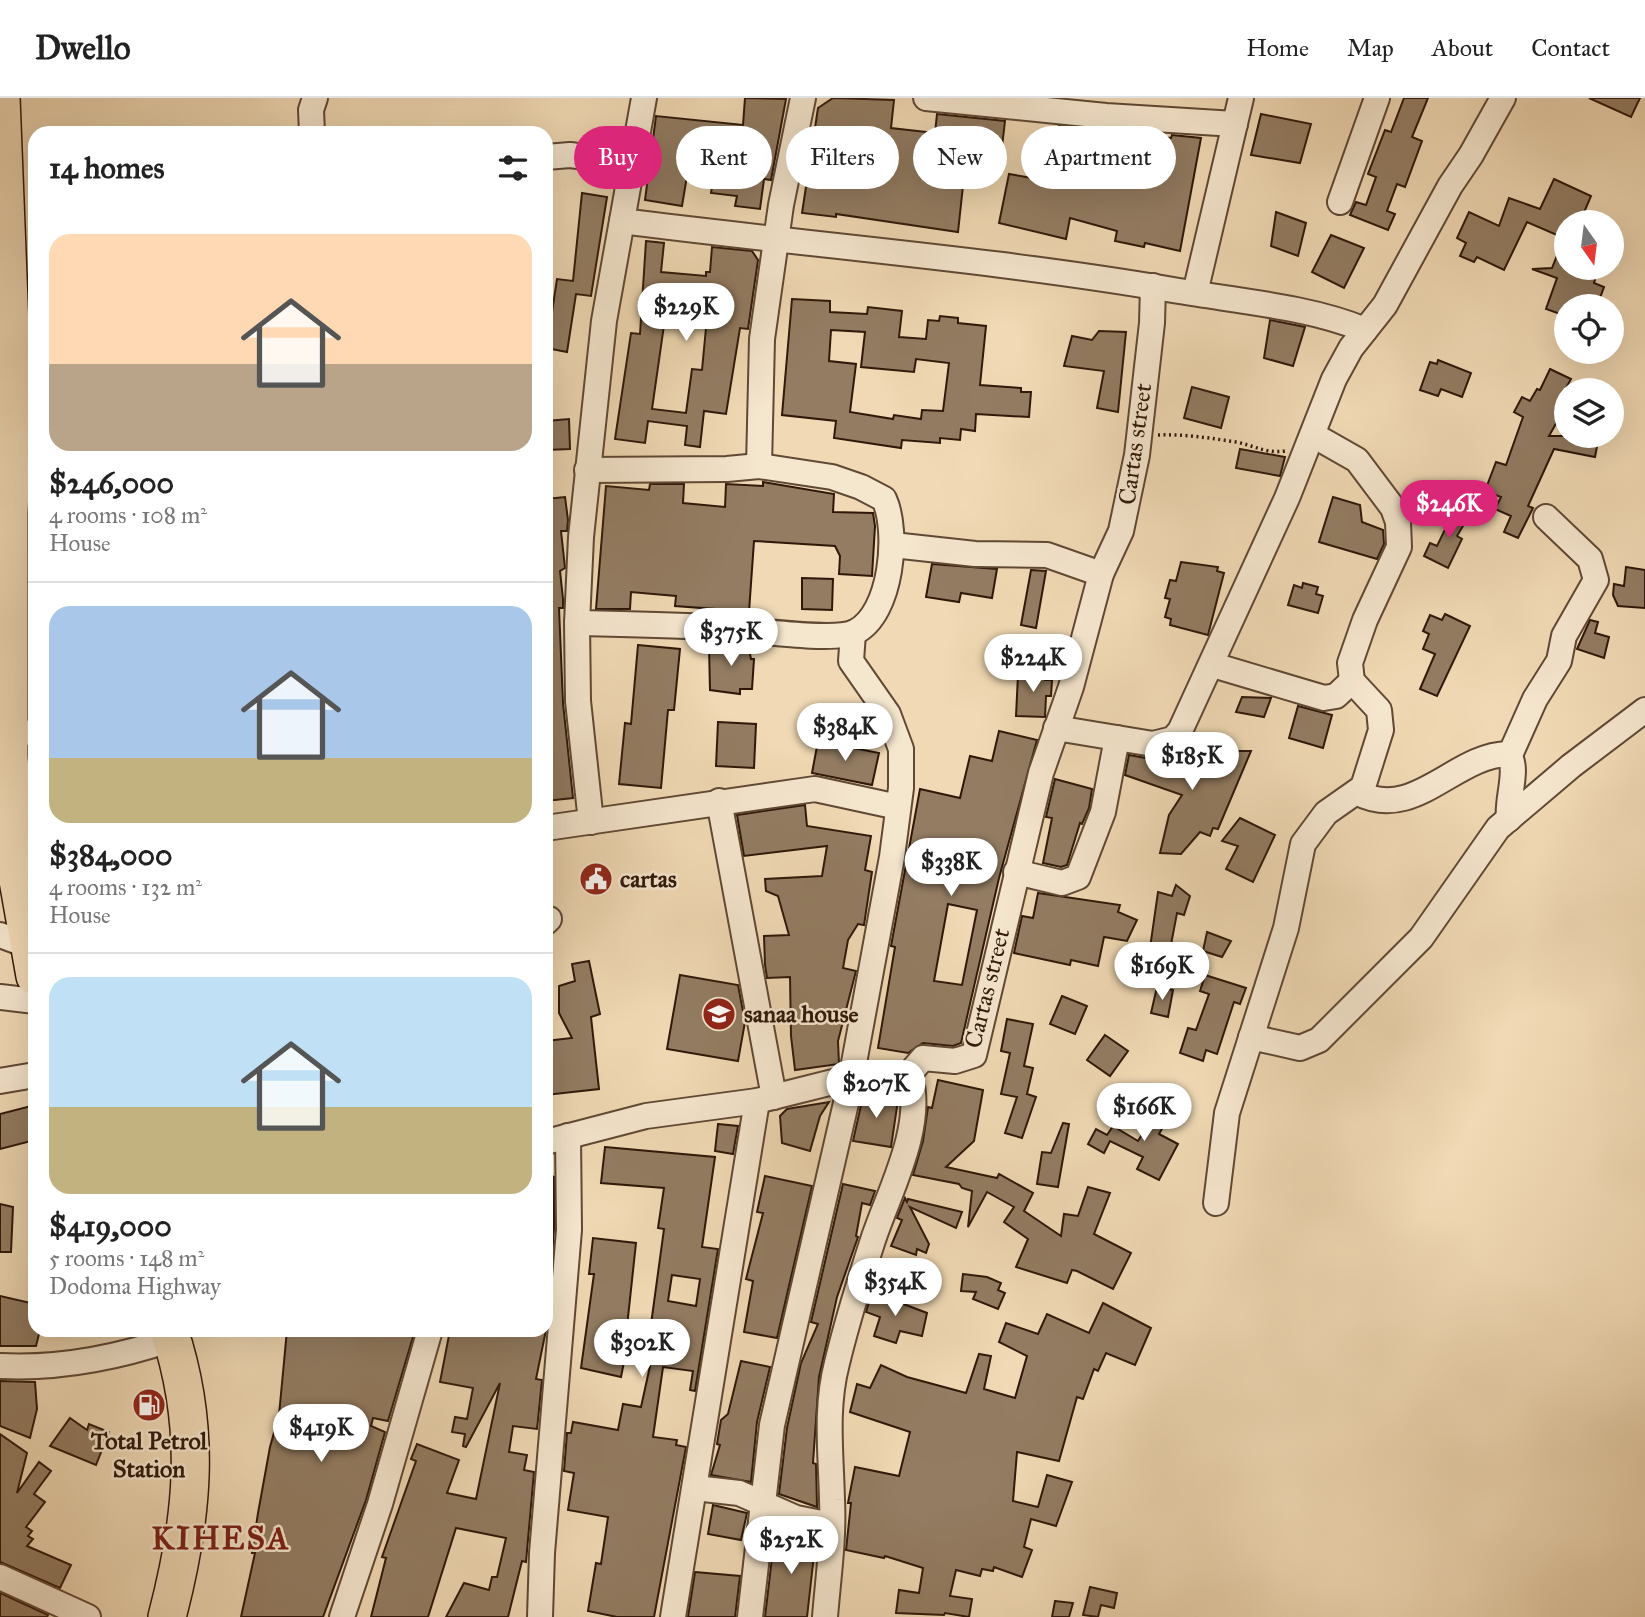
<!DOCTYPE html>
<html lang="en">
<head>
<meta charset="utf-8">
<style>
  :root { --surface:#fff; --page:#f6f6f6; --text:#222; --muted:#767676; --line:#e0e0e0; --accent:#db2777 }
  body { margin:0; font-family:"IM FELL Great Primer",serif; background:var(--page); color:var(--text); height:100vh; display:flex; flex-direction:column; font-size:26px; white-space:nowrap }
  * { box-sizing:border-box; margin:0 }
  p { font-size:23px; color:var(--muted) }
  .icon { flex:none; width:38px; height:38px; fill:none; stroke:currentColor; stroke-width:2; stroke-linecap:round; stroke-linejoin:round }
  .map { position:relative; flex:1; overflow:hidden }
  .sheet { position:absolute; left:28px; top:28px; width:525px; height:1211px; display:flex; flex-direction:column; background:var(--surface); border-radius:21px; box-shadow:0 7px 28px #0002 }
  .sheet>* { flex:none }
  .hud { position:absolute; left:574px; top:28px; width:665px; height:63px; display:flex; gap:14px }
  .needle { width:46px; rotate:166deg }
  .fabs { position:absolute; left:1554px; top:112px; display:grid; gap:14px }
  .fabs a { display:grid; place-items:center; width:70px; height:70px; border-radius:50%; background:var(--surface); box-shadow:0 7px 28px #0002; font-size:35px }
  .price { position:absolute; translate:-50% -60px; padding:0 16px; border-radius:24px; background:#fff; color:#222; font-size:23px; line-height:46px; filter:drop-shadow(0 2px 4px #0008) }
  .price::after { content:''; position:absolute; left:50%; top:42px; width:21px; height:16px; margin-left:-10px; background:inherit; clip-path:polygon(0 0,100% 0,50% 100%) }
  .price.selected { background:var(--accent); color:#fff }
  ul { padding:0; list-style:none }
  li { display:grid; align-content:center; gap:14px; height:371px; padding:0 21px }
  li+li { border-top:2px solid var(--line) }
  li span { display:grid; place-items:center; height:217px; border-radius:21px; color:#555 }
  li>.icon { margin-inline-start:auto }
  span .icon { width:126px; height:126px; fill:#fffc; stroke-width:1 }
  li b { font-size:30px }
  h2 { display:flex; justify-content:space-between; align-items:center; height:84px; padding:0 21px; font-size:30px }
  .chip { padding:0 24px; border-radius:32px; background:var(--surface); box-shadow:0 7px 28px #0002; font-size:24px; line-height:63px }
  .chip.selected { background:var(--accent); color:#fff }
  header { display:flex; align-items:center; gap:42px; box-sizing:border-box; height:98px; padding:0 35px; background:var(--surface); border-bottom:2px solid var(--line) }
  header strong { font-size:33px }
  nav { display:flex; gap:38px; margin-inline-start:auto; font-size:24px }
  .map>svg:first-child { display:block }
  .building { fill:#937c62; stroke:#2f180a; stroke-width:2; fill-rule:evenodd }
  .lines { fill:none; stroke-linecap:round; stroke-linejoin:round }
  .minor-casing { stroke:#5f4834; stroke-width:28 }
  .highway-casing { stroke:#2f180a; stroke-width:40 }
  .path { stroke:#2f180a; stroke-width:3.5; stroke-dasharray:2 3.5; stroke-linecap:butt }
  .minor { stroke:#f5e6ce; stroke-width:24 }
  .highway { stroke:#f0d9b4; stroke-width:37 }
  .labels { text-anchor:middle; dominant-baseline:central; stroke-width:5; stroke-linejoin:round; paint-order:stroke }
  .street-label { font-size:24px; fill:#2f180a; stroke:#f5e6ce }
  .poi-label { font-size:24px; font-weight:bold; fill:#2f180a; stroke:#f5e6ce; text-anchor:start }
  .district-label { font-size:32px; font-weight:bold; letter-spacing:2px; fill:#7a1f14; stroke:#f5e6ce }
</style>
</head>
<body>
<header>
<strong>Dwello</strong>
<nav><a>Home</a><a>Map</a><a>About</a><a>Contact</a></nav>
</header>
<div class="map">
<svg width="1645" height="1519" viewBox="0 0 1645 1519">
  <rect width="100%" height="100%" fill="#f0d9b4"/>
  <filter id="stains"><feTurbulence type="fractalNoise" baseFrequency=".00286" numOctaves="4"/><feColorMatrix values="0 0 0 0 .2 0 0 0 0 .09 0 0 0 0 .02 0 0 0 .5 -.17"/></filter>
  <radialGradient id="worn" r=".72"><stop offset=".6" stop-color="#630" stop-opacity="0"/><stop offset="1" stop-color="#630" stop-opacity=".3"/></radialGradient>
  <g class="building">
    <path d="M745 0 786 1 771 82 764 81 760 111 735 108 737 98 711 95 713 82 687 78 682 108 645 102 656 18 743 27Z"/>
    <path d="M833 0 894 2 891 30 935 35 937 16 1005 23 999 74 965 69 958 134 836 116V119L802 115 818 10Z"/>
    <path d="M1404 0H1428L1412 39 1422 43 1405 89 1397 86 1387 113 1395 116 1388 132 1350 117 1356 104 1366 107 1376 79 1368 76 1385 32 1391 34Z"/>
    <path d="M1589 0H1640L1631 19Z"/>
    <path d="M1261 16 1311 26 1300 65 1251 57Z"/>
    <path d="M1059 28 1171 40 1172 37 1201 40 1180 153 1145 145 1144 149 1115 143 1117 133 1070 120 1066 141 999 125 1009 76 1049 83Z"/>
    <path d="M1554 81 1591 98 1580 124H1566V170H1583L1597 175 1594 185 1604 189 1597 208 1577 202 1575 208H1566V218L1546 211 1557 180 1532 171 1552 170 1564 140 1527 124 1504 172 1477 159 1474 164 1460 158 1466 145 1457 140 1469 114 1499 128 1509 100 1540 111Z"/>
    <path d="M582 95 607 99 591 198 576 196 567 254 546 250V213L552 214 557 181 573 183Z"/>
    <path d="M1276 114 1306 125 1298 158 1271 148Z"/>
    <path d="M1331 137 1364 150 1344 190 1312 174Z"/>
    <path d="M646 143 664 145 661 174 706 178V174H710L712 149 752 153 758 162 748 231 740 230 726 316 704 313 700 349 685 347 687 328 648 323 645 345 615 341 631 235 640 236ZM664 227 706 230 702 272 692 271 686 315 652 311Z"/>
    <path d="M792 201 830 203V214L867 216 868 209 902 213 899 239 926 241 928 222 939 223 940 218 958 220V225L986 228 980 287 1021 290V294H1031L1029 319 976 316 975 333 961 331 960 342 940 340V345L902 342 901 350 834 340 836 323 782 317ZM831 232 865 234 861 269 914 274 916 261 949 265 943 313 922 312 921 321 894 317 893 321 850 314 856 266 829 263Z"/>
    <path d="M1270 222 1305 229 1293 268 1264 260Z"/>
    <path d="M1099 233 1126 234 1118 314 1097 310 1104 273 1064 268 1072 238 1092 242Z"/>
    <path d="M1438 262 1471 275 1462 299 1441 291 1438 298 1420 292 1430 264 1437 266Z"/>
    <path d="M1550 271 1571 281 1566 290V308L1549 338H1599L1595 359 1554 351 1528 408 1533 410 1518 440 1504 434 1511 418 1495 411 1501 399 1485 393 1496 364 1506 367 1523 319 1514 314 1522 299 1530 303 1537 291 1540 292Z"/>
    <path d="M1192 289 1229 299 1221 330 1184 320Z"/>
    <path d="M569 321 570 351 546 352V323Z"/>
    <path d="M1240 351 1285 359 1280 378 1236 370Z"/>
    <path d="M763 384 834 396 833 414 873 415 875 428 872 478 839 476 840 458 835 448 754 443 749 514H741V517L715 514V511L675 508 676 498 631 494 630 511H596L606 388 649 392 650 386H684L683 405 725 409 726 386 763 388Z"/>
    <path d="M565 399 568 422 567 433H561L565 470 560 473 563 501V510H559L563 605 573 700 546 703V401Z"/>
    <path d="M1333 399 1360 407 1362 424 1383 432 1384 446 1377 461 1319 444Z"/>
    <path d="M1457 407 1470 416 1457 438 1462 441 1448 470 1424 458 1430 445 1437 448Z"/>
    <path d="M1181 464 1218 469 1217 473 1224 475 1208 537 1170 527 1171 521 1165 519 1170 501 1165 500 1170 482 1176 483Z"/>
    <path d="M932 466 997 471 992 500 961 495 959 504 926 499Z"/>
    <path d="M1626 469 1645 472V510L1618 508 1613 497 1614 486 1624 488Z"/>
    <path d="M1031 472 1046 473 1036 530 1021 527Z"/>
    <path d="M802 480 833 481 832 512 802 511Z"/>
    <path d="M1303 485 1318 489 1316 496 1323 498 1318 515 1288 507 1294 487 1302 490Z"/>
    <path d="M1445 516 1470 528 1437 598 1420 591 1435 556 1423 551 1429 536 1423 533 1430 517 1442 522Z"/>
    <path d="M1590 522 1598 524 1595 535 1609 539 1604 560 1577 551Z"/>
    <path d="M719 544 748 547 751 561H754L752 591H740V596L710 592 709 548H719Z"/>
    <path d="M638 547 680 551 674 612H668L661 690 619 686 625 625 631 626Z"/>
    <path d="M1030 573H1046L1045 582H1052L1051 598H1046L1045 619 1016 618 1018 577H1030Z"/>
    <path d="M1242 599 1271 600 1264 619 1236 614Z"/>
    <path d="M1298 608 1332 617 1323 650 1289 640Z"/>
    <path d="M718 624 756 626 754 670 716 668Z"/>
    <path d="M999 633 1037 642 999 780 961 945 953 948 923 945 908 955 878 950 895 849 891 848 920 691 960 700 970 658 992 663ZM948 806 977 812 962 887 934 883Z"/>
    <path d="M818 643 879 655 872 687 812 675Z"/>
    <path d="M1214 653H1251L1218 731 1213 730 1210 738 1200 734 1181 756 1160 755 1169 717 1182 697 1125 677 1129 657 1151 661 1173 656 1204 669Z"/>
    <path d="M1055 681 1092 691 1089 710 1082 726 1080 725 1067 767 1061 769 1043 765 1052 720 1046 719Z"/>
    <path d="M805 707 807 728 871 738 865 772 872 774 864 827 858 826 848 842 843 870 856 873 838 943 839 966 795 972 791 938 790 879 767 880 765 867 764 838 789 837 778 798 766 793 765 781 822 778 827 748 744 758 737 717Z"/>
    <path d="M1240 720 1275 737 1253 784 1226 771 1238 748 1222 743Z"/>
    <path d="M1176 787 1190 798 1184 817 1177 815 1170 852 1150 850 1158 794 1172 798Z"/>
    <path d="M1038 795 1120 807 1118 814 1137 822 1127 843 1104 839 1098 868 1071 862 1070 867 1014 855 1022 818 1033 820Z"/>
    <path d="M1207 834 1231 843 1222 859 1203 853Z"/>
    <path d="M589 863 600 916 591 919 599 991 546 997V943L572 940 559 915V888L575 883 572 866Z"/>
    <path d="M680 877 738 887 745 924 738 963 667 951Z"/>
    <path d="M1205 877 1246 890 1240 906 1234 904 1217 956 1206 952 1203 963 1180 955 1188 930 1196 932 1209 896 1200 893Z"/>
    <path d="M1157 889 1173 892 1168 919 1151 915Z"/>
    <path d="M1062 898 1087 908 1075 936 1050 926Z"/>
    <path d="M1007 921 1033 926 1024 968 1033 970 1027 996 1036 999 1022 1040 1005 1035 1017 999 1001 996 1010 955 1001 953Z"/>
    <path d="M1105 937 1128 953 1110 978 1087 962Z"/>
    <path d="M938 982 983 992 974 1043 946 1069 997 1080 999 1076 1033 1095 1024 1113 1061 1138 1064 1116 1078 1118 1088 1089 1110 1095 1094 1136 1131 1155 1113 1191 1077 1173 1072 1172 1067 1185 1016 1169 1028 1141 1004 1124 1014 1109 987 1094 968 1129 972 1093 962 1090 959 1086 913 1077 923 1043 928 1009 932 1010Z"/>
    <path d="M864 994 898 1002 891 1049 853 1043Z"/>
    <path d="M1164 1001 1175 1007 1159 1036 1178 1046 1159 1082 1137 1071 1143 1059 1110 1043 1104 1055 1088 1046 1096 1031 1107 1037 1113 1028 1138 1043Z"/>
    <path d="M829 1004 820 1018 810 1053 782 1045 780 1018 787 1011Z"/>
    <path d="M35 1007V1042L0 1051V1016Z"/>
    <path d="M1063 1025 1069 1026 1058 1089 1037 1086 1042 1054 1051 1055Z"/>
    <path d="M718 1026 738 1028 733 1056 715 1053Z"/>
    <path d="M605 1049 715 1059 702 1149 718 1151 695 1293 690 1292 693 1273 663 1269 653 1339 677 1342 676 1347 686 1349 654 1519H617L588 1513 596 1465 601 1466 608 1419 568 1412 574 1375 564 1373 567 1335H571L573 1324 618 1332 623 1306 641 1309 650 1268 624 1264 621 1279 581 1270 594 1176H589L593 1140 636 1145 626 1238 649 1241 664 1131 658 1130 664 1090 601 1085ZM672 1177 700 1181 696 1208 668 1203Z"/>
    <path d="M546 1074 554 1079V1131L550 1186H546Z"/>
    <path d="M765 1078 812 1088 777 1240 744 1234 753 1183 746 1181 763 1115 757 1114Z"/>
    <path d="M843 1086 875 1093 870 1107 862 1105 856 1138 858 1139 837 1199 819 1279 813 1365 816 1366 817 1409 779 1396 787 1330 801 1265 818 1226 811 1224Z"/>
    <path d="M905 1100 907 1104 908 1101 962 1114 956 1130 910 1109 929 1146 926 1155 917 1151 916 1157 891 1148 902 1122 897 1120Z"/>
    <path d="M0 1106 13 1109 11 1154H0Z"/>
    <path d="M963 1176 987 1179 1001 1185 998 1192 1005 1195 998 1211 973 1201 976 1194 961 1193Z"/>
    <path d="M872 1194 927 1215 922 1238 900 1233 896 1245 874 1238 880 1219 866 1214Z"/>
    <path d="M0 1198 35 1206V1232H40L36 1248H0Z"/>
    <path d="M1103 1205 1151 1230 1135 1267 1106 1255 1098 1273 1094 1271 1083 1301 1077 1299 1059 1363 1017 1354 1013 1403 1038 1409 1047 1377 1072 1384 1056 1428 1031 1421 1024 1449 1032 1452 1022 1479 994 1469 993 1473 982 1471 980 1478 956 1472 950 1498 972 1501 969 1519 945 1515 944 1517 896 1515 899 1492 919 1495 923 1470 885 1458 884 1460 846 1452 851 1405H848L855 1369 899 1378 910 1334 850 1314 857 1286 870 1290 881 1267 907 1279 966 1295 979 1256 991 1258 984 1291 1015 1300 1027 1258 999 1244 1006 1225 1038 1236 1047 1216 1089 1235Z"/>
    <path d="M287 1232H415L388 1323 373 1320 371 1328 385 1334 366 1402 323 1519H241L255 1455H252L258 1415 270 1349 279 1317Z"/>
    <path d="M450 1232H546L536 1281 542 1282 537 1331 513 1328 509 1354 527 1357 524 1372 534 1374 526 1464 522 1463 508 1519H446L464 1485 489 1492 492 1479H497L506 1440 456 1430 428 1519H371L386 1460 382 1459 416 1363 411 1361 417 1346 459 1362 447 1395 476 1401 500 1285 466 1349 463 1348 465 1336 452 1334 455 1319 467 1321 473 1290 440 1284Z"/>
    <path d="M741 1263 770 1269 757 1324 751 1384 711 1377 720 1347 717 1346 721 1322 728 1316Z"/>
    <path d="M0 1283 35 1284 37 1311 30 1340 0 1328Z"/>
    <path d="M70 1320 87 1332 89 1326 109 1334 96 1367 50 1348Z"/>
    <path d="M0 1336 27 1355 17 1395 39 1364 51 1373 34 1396 45 1404 26 1429 32 1433 28 1438 33 1441 27 1448 71 1467 60 1490 0 1464Z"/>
    <path d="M713 1407 747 1415 741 1442 708 1436Z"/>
    <path d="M775 1435 816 1439 807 1519H765Z"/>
    <path d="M695 1474 740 1478 735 1519H688Z"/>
    <path d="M1090 1489 1117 1495 1114 1510 1101 1507 1098 1519 1083 1517Z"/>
    <path d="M0 1495 48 1517 47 1519H0Z"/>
    <path d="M1055 1503 1073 1505 1069 1519H1052Z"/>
  </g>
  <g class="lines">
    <defs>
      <g id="minor">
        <path d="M926 0 1106 18 1235 26"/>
        <path d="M312 35 311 12 315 0"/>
        <path d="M546 59 570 57 633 65"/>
        <path d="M1340 104 1377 0"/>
        <path d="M622 123C808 147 994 161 1179 193 1238 203 1310 209 1365 232"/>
        <path d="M1195 195 1241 0"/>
        <path d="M759 368 762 241 781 107 803 0"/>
        <path d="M893 447 975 456 1047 457 1101 476"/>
        <path d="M577 525C621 526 666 527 711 529 741 530 833 545 855 534 892 516 899 433 884 401L861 389 832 379 759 368 727 371 587 372"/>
        <path d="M1213 567 1324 600 1336 598 1352 583"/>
        <path d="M1056 630 1153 646 1173 641 1180 633 1287 400 1334 281 1351 250 1385 207 1450 88 1471 57 1503 0"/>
        <path d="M9 634 35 635"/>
        <path d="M1510 657 1535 601 1559 563 1564 538 1596 482 1590 461 1546 419"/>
        <path d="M1358 695C1415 724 1454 657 1508 656 1520 670 1506 701 1509 721"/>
        <path d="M719 703 774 999"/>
        <path d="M591 724 578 603 577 525 581 439 604 223 644 0"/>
        <path d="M546 730 815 691 898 709"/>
        <path d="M1016 774 1062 785 1078 779 1103 714 1117 640"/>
        <path d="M546 824 549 821"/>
        <path d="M0 837 27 847"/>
        <path d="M0 899 35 903"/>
        <path d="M1251 939 1300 950 1319 942 1421 840 1498 730 1571 668 1645 612"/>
        <path d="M0 983 35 977"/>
        <path d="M546 1044 646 1018 757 1003 861 977 905 981 923 960 955 963 974 957 1041 675 1071 589 1101 476 1121 433 1137 357 1152 225 1153 188"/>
        <path d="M1216 1105 1227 1015 1286 830 1303 746 1326 715 1363 689 1381 632 1379 612 1352 583 1350 565 1365 522 1399 449 1398 424 1393 410 1357 362 1313 337"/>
        <path d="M0 1268C60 1271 116 1260 172 1241"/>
        <path d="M695 1390 739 1395 796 1420 832 1427"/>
        <path d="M0 1479 88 1519"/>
        <path d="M342 1519 380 1406 430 1232"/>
        <path d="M540 1519 542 1455 569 1132 568 1038"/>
        <path d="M673 1519 757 1003"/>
        <path d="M750 1519 772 1327 849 992 892 759 901 690V651L888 616 851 563 853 535"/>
        <path d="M825 1519C828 1481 834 1441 832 1402 831 1355 825 1311 837 1265 847 1224 860 1182 873 1142 888 1096 925 1029 910 979"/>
      </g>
      <g id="highway">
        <path d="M1 0 13 306 9 416V659L18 782 35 878"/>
        <path d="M167 1519C193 1420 202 1331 169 1232"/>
      </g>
    </defs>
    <use href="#minor" class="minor-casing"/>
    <use href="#highway" class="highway-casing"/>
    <path class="path" d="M1158 337C1184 336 1210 340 1236 344 1253 347 1266 356 1285 353"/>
    <use href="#minor" class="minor"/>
    <use href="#highway" class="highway"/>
  </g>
  <defs>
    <symbol id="civic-disc" viewBox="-11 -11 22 22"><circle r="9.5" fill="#8f2418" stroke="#f5e6ce"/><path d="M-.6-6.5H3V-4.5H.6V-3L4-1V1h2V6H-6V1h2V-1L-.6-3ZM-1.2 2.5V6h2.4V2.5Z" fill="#fff"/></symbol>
    <symbol id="university-disc" viewBox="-11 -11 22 22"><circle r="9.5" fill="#8f2418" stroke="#f5e6ce"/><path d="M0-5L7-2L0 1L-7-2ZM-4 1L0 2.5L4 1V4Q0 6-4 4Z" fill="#fff"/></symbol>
    <symbol id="fuel-disc" viewBox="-11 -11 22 22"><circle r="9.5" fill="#8f2418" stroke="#f5e6ce"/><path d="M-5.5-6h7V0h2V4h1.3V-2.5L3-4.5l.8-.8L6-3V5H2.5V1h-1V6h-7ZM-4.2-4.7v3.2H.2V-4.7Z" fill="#fff"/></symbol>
  </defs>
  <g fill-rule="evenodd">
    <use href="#civic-disc" x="577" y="762" width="38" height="38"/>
    <use href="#university-disc" x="700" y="897" width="38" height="38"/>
    <use href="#fuel-disc" x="130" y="1288" width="38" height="38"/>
  </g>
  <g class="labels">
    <g class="street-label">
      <text transform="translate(1135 346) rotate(-82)">Cartas street</text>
      <text transform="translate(987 890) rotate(-76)">Cartas street</text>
    </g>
    <g class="poi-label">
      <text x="620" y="781">cartas</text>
      <text x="744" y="916">sanaa house</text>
      <text x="149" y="1343" text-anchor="middle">Total Petrol<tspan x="149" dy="28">Station</tspan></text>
    </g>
    <g class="district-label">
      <text x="221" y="1440">KIHESA</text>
    </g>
  </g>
  <rect width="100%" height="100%" filter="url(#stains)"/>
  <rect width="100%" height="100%" fill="url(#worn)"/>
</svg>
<div class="fabs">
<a><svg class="needle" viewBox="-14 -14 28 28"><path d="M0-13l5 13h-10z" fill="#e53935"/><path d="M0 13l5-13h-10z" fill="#767676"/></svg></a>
<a><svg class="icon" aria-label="locate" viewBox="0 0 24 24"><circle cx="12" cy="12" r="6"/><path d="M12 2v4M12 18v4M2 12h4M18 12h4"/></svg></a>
<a><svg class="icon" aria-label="layers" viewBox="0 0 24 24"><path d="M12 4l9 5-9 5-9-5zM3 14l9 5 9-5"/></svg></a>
</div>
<b class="price" style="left:686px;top:245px">$229K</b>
<b class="price selected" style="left:1449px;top:442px">$246K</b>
<b class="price" style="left:731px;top:570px">$375K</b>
<b class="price" style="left:1033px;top:596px">$224K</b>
<b class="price" style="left:845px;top:665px">$384K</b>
<b class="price" style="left:1192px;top:694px">$185K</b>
<b class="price" style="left:951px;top:800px">$338K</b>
<b class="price" style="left:1162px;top:904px">$169K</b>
<b class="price" style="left:876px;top:1022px">$207K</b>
<b class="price" style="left:1144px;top:1045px">$166K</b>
<b class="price" style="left:895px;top:1220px">$354K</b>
<b class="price" style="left:642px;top:1281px">$302K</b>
<b class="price" style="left:321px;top:1366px">$419K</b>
<b class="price" style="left:791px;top:1478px">$252K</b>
<div class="hud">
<a class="chip selected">Buy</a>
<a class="chip">Rent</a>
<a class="chip">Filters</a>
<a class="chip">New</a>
<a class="chip">Apartment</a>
</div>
<section class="sheet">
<h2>14 homes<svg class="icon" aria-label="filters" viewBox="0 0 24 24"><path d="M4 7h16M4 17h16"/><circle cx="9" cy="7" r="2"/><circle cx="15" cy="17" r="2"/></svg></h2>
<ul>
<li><span style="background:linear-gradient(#ffd9b3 60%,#b9a48a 0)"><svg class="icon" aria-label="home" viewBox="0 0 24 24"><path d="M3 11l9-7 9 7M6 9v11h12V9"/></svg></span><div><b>$246,000</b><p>4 rooms · 108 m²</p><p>House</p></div></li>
<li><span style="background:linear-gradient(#a9c7e8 70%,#c2b280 0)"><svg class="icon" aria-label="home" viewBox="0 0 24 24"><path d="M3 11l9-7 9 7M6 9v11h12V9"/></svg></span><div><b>$384,000</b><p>4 rooms · 132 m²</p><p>House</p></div></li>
<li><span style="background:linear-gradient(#bfe0f5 60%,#c2b280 0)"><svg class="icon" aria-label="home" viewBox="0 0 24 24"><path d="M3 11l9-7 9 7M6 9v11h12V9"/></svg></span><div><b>$419,000</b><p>5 rooms · 148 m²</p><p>Dodoma Highway</p></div></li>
</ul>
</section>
</div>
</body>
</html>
